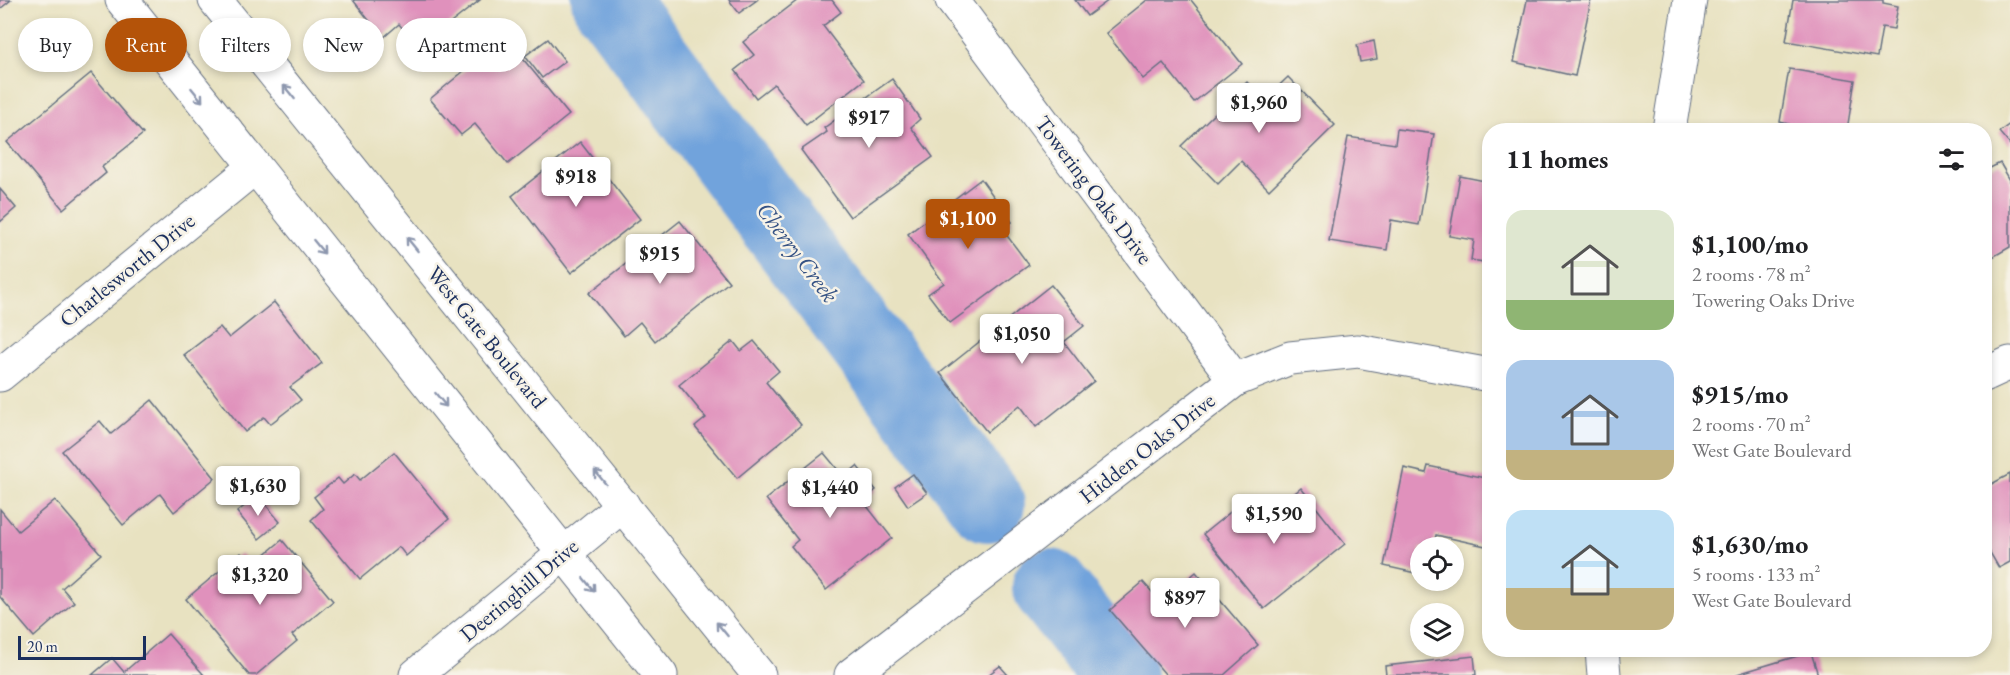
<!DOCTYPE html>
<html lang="en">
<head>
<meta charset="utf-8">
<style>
  :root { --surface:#fff; --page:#f6f6f6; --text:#202124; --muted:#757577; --accent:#b45309 }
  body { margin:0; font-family:"EB Garamond",serif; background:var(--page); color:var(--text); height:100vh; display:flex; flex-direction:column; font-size:22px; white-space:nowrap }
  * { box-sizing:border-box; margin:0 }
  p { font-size:20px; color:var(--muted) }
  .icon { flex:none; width:33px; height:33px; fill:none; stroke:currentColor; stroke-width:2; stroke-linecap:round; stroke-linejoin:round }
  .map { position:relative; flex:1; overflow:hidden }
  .details { position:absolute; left:1482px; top:123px; width:510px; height:534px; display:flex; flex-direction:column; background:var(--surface); border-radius:24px; box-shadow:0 3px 9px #0003 }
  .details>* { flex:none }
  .guide { position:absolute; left:18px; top:18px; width:570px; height:54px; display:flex; gap:12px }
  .buttons { position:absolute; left:1410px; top:537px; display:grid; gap:12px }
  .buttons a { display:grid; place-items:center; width:54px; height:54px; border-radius:50%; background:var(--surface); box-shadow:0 3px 9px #0003; font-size:30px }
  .scale { position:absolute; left:18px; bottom:15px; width:128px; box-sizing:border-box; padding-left:6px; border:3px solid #1b2f5e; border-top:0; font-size:16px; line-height:21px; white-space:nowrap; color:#1b2f5e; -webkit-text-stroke:4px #f7f3e8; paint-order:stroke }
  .price { position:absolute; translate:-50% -51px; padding:0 14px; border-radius:6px; background:#fff; color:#222; font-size:20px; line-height:39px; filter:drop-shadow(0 2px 3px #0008) }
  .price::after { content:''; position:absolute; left:50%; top:36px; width:18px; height:14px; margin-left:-9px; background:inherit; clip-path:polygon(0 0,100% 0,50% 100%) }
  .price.current { background:var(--accent); color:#fff }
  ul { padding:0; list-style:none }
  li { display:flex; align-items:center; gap:18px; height:150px; padding:0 24px }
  li span { display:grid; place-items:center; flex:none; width:168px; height:120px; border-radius:18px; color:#555 }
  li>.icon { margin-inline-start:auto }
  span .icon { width:72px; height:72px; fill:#fffc; stroke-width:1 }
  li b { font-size:26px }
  h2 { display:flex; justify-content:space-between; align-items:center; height:72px; padding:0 24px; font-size:26px }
  .chip { padding:0 21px; border-radius:27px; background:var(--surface); box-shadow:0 3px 9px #0003; font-size:21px; line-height:54px }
  .chip.current { background:var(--accent); color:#fff }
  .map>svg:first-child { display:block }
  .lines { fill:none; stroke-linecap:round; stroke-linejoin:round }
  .river { stroke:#71a3dc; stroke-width:76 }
  .building { fill:#e091bc }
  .minor-casing { stroke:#636e81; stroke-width:35 }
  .major-casing { stroke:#636e81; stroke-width:35 }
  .minor { stroke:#fff; stroke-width:33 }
  .major { stroke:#fff; stroke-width:33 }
  .oneway { stroke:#8d97ae }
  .labels { text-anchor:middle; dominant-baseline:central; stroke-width:5; stroke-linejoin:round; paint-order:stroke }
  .street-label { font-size:22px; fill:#1b2f5e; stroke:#f7f3e8 }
  .water-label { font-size:24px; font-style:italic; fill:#355284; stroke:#f7f3e8 }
</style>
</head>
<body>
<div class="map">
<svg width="2010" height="675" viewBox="0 0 2010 675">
  <rect width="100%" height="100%" fill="#f7f3e8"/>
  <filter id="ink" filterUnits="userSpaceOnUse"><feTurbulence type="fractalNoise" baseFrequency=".0167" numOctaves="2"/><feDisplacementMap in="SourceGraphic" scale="12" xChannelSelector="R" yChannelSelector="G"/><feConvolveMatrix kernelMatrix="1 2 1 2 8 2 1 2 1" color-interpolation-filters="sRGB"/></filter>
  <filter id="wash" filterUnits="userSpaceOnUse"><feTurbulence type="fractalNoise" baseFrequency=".008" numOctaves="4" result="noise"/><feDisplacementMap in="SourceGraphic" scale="24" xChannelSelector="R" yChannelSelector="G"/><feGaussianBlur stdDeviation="1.35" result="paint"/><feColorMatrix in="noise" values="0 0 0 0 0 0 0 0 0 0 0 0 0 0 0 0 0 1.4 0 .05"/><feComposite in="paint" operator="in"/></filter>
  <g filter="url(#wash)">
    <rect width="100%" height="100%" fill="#e8e2c1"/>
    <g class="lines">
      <g class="river">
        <path d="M609 0 987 504"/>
        <path d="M1050 587 1119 675"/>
      </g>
    </g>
    <g id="blocks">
      <g class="building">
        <path d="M0 0H11L0 9Z"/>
        <path d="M353 0H480L419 48 399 24 383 38Z"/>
        <path d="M729 0H757L739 13Z"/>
        <path d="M798 0H832L841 12 823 26 864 80 806 125 774 84 756 98 735 70 754 55 743 42Z"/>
        <path d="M1075 0H1109L1087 16Z"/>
        <path d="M1147 0H1191L1242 64 1194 102 1163 63 1143 79 1106 33Z"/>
        <path d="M1527 0H1591L1575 76 1514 62Z"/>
        <path d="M1793 0H1883V3L1898 6 1894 29 1882 27 1877 57 1786 41Z"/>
        <path d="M505 37 569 115 508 164 475 124 461 135 430 99Z"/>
        <path d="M548 39 565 61 542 78 525 56Z"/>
        <path d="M1374 41 1377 59 1360 62 1357 45Z"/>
        <path d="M1789 69 1855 80 1847 130H1788L1789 124 1780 122Z"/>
        <path d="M91 73 143 134 102 167 106 173 63 209 7 142Z"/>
        <path d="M1288 77 1335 125 1269 190 1241 161 1218 184 1181 146 1247 82 1264 100Z"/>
        <path d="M892 79 920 119 911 127 933 157 850 217 801 150 827 132 824 128Z"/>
        <path d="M2010 124V145L1999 132Z"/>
        <path d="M1397 129 1434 134 1419 225 1391 220 1387 250 1329 241 1348 137 1395 144Z"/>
        <path d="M580 142 640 219 571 273 512 196Z"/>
        <path d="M2000 163 2010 180V247L1984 262V171Z"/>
        <path d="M1460 176 1490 182V263L1471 260 1474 240 1449 236Z"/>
        <path d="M981 179 1012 222 1002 229 1029 265 950 323 928 294 944 283 908 234Z"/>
        <path d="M0 189 16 208 0 222Z"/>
        <path d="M680 221 729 282 655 341 640 322 624 336 589 293Z"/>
        <path d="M1051 285 1084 326 1064 342 1094 381 1036 427 1020 405 987 432 940 373Z"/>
        <path d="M274 302 322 363 290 387 301 400 270 424 264 417 245 432 184 355 220 327 229 338Z"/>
        <path d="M733 341 741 351 754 341 779 371 766 382 801 425 737 478 695 427 706 418 679 385Z"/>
        <path d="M152 400 215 478 174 512 160 494 123 525 62 451 100 421 111 434Z"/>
        <path d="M394 452 449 519 406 556 399 547 360 579 311 520 323 509 314 497 338 478 343 484 355 474 360 480Z"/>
        <path d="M824 453 844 477 857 466 876 490 863 501 892 538 826 590 791 546 798 540 766 499Z"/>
        <path d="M1428 466 1490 479V547L1436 535 1433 548H1420V574L1384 566 1404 468 1426 473Z"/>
        <path d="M913 474 927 493 908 506 895 487Z"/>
        <path d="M2010 474V562L1999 568 1984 542V488Z"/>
        <path d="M1301 488 1345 544 1264 609 1203 534 1249 497 1265 517Z"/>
        <path d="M258 495 280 522 259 539 237 512Z"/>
        <path d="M55 500 101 554 62 588 74 602 34 637 0 597V509L18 531Z"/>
        <path d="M282 540 333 601 292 635 297 641 256 675H249L186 599 241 553 251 566Z"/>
        <path d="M1196 572 1258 645 1224 675H1166L1110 610 1143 582 1161 602Z"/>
        <path d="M168 634 204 675H92L112 658 124 672Z"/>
        <path d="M1811 652 1818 675H1737V674Z"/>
        <path d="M1474 656 1476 675H1386L1385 666Z"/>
        <path d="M1000 666 1008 675H988Z"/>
      </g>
    </g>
  </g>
  <g filter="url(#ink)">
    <use href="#blocks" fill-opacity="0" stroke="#636e81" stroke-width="1.5"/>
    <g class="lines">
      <defs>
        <g id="minor">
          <path d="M952 0 1235 380"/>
          <path d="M1669 130 1690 0"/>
          <path d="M0 375 255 167"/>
          <path d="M1984 375 2010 363"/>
          <path d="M1602 650 1604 675"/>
          <path d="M416 675 623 505"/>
          <path d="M851 675 1235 380 1290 358 1358 351 1490 375"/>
        </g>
        <g id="major">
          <path d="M122 0 661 675"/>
          <path d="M215 0 759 675"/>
        </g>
      </defs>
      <use href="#minor" class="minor-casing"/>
      <use href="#major" class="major-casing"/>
      <use href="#minor" class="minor"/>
      <use href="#major" class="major"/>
    </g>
    <defs><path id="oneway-shaft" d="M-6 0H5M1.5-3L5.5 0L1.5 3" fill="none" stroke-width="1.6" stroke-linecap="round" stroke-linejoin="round" transform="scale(1.5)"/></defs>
    <g class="oneway">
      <use href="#oneway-shaft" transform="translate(289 92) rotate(-129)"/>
      <use href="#oneway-shaft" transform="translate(197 95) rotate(51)"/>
      <use href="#oneway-shaft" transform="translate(412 244) rotate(-129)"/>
      <use href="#oneway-shaft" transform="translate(319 247) rotate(51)"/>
      <use href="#oneway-shaft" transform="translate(441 400) rotate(51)"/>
      <use href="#oneway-shaft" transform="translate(600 477) rotate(-129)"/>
      <use href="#oneway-shaft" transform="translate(589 585) rotate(51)"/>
      <use href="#oneway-shaft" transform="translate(722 629) rotate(-129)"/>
    </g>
  </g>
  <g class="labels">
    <g class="street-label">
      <text transform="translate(1094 190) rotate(53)">Towering Oaks Drive</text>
      <text transform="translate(127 270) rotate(-39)">Charlesworth Drive</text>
      <text transform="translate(487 337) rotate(51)">West Gate Boulevard</text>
      <text transform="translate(1147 448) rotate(-38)">Hidden Oaks Drive</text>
      <text transform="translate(519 590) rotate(-40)">Deeringhill Drive</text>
    </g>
    <g class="water-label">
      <text transform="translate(798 252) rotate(53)">Cherry Creek</text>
    </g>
  </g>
</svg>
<div class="buttons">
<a><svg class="icon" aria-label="locate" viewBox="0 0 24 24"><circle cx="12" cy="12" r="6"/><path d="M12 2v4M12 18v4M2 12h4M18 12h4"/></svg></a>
<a><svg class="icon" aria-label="layers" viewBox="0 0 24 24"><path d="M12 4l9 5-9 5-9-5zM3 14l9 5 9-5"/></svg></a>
</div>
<div class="scale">20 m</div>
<b class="price" style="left:1259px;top:134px">$1,960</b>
<b class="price" style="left:869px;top:149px">$917</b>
<b class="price" style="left:576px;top:208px">$918</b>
<b class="price current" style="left:968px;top:250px">$1,100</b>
<b class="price" style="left:660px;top:285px">$915</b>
<b class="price" style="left:1022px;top:365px">$1,050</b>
<b class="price" style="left:258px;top:517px">$1,630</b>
<b class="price" style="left:830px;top:519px">$1,440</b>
<b class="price" style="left:1274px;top:545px">$1,590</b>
<b class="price" style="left:260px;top:606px">$1,320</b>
<b class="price" style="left:1185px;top:629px">$897</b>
<div class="guide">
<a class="chip">Buy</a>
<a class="chip current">Rent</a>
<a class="chip">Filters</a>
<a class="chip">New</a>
<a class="chip">Apartment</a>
</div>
<section class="details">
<h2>11 homes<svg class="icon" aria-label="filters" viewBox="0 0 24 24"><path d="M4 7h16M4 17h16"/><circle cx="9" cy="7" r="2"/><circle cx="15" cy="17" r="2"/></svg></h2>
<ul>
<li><span style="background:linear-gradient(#dfe7d0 75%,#8fb573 0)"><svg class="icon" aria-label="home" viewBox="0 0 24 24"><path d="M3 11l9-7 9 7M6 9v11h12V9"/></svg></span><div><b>$1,100/mo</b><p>2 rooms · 78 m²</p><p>Towering Oaks Drive</p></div></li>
<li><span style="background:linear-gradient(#a9c7e8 75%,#c2b280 0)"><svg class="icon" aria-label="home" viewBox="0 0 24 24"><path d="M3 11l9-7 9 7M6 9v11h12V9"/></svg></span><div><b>$915/mo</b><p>2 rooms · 70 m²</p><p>West Gate Boulevard</p></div></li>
<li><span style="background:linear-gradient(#bfe0f5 65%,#c2b280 0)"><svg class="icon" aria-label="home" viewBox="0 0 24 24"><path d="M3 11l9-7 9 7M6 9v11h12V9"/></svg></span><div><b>$1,630/mo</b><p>5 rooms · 133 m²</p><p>West Gate Boulevard</p></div></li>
</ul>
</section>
</div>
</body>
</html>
